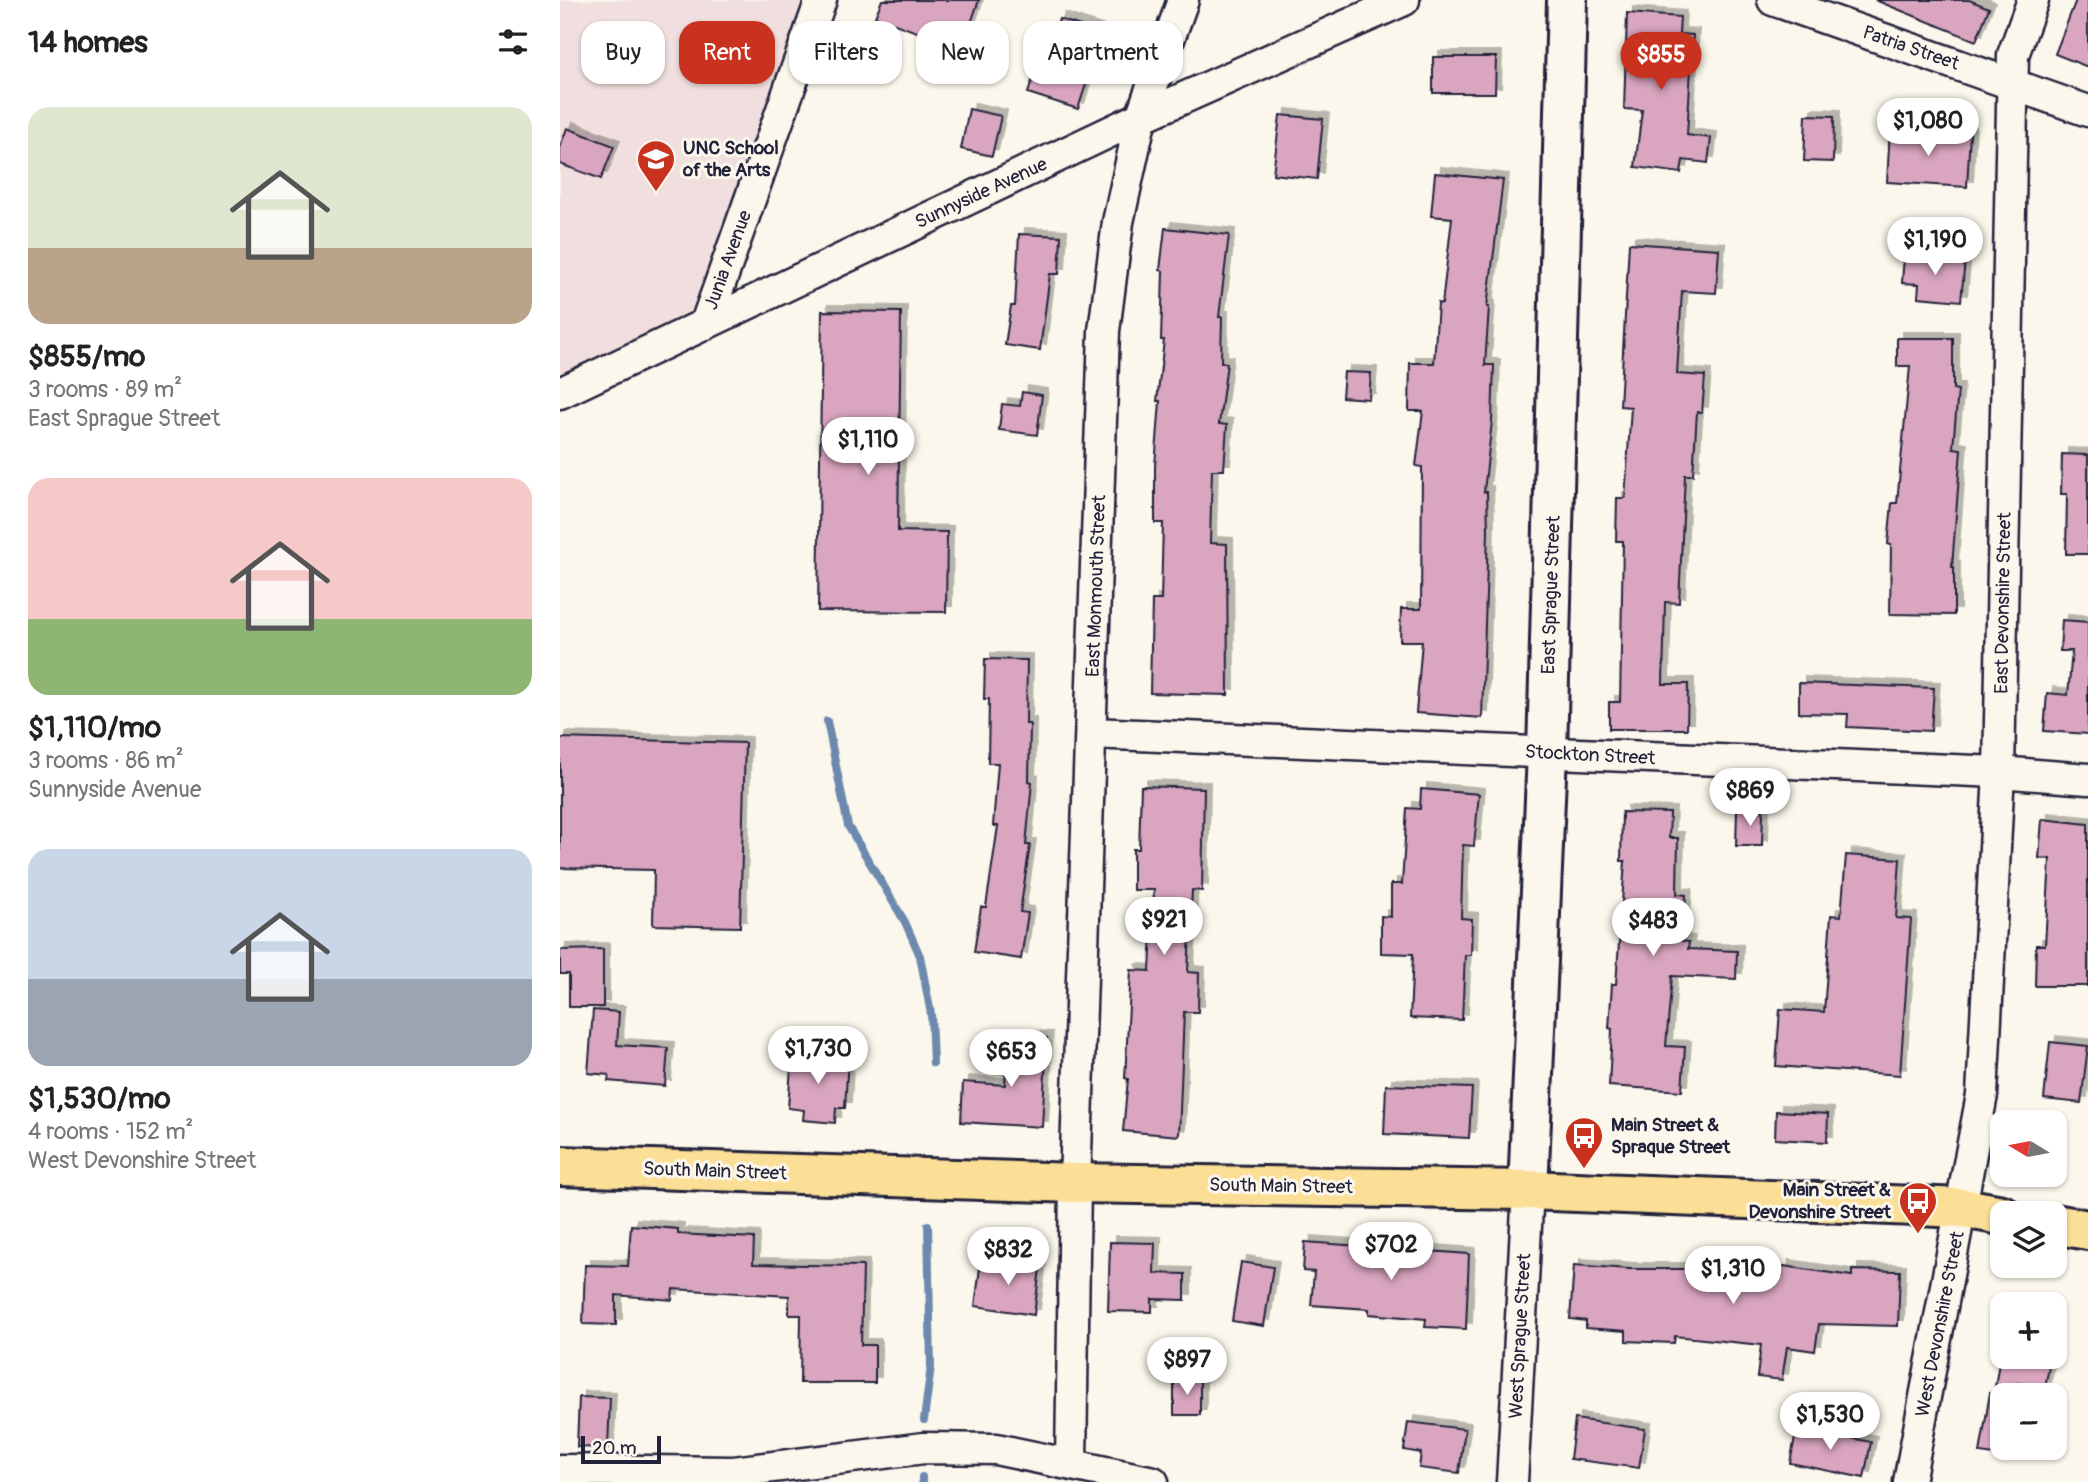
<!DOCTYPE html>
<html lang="en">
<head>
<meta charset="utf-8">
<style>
  :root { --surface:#fff; --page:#f6f6f6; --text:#222; --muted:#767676; --accent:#c8321e }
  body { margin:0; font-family:Pangolin,sans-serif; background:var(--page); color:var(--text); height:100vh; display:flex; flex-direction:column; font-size:26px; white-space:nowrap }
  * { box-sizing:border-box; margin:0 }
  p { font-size:23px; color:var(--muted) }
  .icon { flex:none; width:38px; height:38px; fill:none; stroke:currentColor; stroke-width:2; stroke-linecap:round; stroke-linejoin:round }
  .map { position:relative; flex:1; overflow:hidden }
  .details { display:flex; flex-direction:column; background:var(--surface); width:560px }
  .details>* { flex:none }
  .guide { position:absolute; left:21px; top:21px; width:665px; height:63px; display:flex; gap:14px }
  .needle { width:46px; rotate:280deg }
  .buttons { position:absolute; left:1430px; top:1110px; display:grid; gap:14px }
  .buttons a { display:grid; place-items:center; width:77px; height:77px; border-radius:14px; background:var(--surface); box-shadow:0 2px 5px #0004; font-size:35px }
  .scale { position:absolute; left:21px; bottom:18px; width:80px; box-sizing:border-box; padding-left:7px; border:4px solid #22223b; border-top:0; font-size:19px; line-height:24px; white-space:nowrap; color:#22223b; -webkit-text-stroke:5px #fbf7ec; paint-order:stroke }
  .price { position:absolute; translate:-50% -60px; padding:0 16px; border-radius:24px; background:#fff; color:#222; font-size:23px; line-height:46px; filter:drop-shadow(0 2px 4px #0008) }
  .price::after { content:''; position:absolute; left:50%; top:42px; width:21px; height:16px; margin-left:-10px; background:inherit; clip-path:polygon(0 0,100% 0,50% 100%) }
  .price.selected { background:var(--accent); color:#fff }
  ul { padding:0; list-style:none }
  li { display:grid; align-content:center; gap:14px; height:371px; padding:0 28px }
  li span { display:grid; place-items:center; height:217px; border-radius:21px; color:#555 }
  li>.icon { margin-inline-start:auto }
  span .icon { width:126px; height:126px; fill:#fffc; stroke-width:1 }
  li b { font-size:30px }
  h2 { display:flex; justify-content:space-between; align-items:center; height:84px; padding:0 28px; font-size:30px }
  .chip { padding:0 24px; border-radius:21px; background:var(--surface); box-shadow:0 2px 5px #0004; font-size:24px; line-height:63px }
  .chip.selected { background:var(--accent); color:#fff }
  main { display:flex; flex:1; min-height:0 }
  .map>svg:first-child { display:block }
  .built { fill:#f1dede }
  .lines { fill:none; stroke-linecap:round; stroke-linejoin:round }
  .stream { stroke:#6c89ae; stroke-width:8 }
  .building { fill:#d9a5bf; stroke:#22223b; stroke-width:2; filter:url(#shadow) }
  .minor-casing { stroke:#22223b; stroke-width:35 }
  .secondary-casing { stroke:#22223b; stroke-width:44 }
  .primary-casing { stroke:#22223b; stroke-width:44 }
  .minor { stroke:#fbf7ec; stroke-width:30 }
  .secondary { stroke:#fbf7ec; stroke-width:38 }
  .primary { stroke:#fbdf96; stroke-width:38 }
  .labels { text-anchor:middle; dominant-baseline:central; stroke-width:6; stroke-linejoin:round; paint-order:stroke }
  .street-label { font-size:19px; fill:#22223b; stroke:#fbf7ec }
  .poi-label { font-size:19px; font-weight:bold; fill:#22223b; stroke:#fbf7ec; text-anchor:start }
</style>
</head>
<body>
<main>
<section class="details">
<h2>14 homes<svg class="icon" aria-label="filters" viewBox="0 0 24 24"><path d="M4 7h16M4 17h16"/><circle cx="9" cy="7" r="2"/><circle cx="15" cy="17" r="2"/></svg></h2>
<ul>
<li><span style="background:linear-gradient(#dfe7d0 65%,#b9a48a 0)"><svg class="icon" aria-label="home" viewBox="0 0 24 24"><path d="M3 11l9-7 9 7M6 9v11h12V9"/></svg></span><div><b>$855/mo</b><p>3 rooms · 89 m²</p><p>East Sprague Street</p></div></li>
<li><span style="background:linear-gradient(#f6c9c9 65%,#8fb573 0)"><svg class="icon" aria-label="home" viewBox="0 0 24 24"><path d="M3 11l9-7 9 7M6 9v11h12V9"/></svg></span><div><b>$1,110/mo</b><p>3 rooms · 86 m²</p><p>Sunnyside Avenue</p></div></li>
<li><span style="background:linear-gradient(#c9d6e8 60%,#9aa5b1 0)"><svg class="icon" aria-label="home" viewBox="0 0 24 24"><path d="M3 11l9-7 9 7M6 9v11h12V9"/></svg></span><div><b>$1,530/mo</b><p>4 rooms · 152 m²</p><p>West Devonshire Street</p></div></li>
</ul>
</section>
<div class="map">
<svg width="1528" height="1482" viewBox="0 0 1528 1482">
  <defs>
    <filter id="shadow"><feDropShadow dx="6" dy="-6" stdDeviation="0" flood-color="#0004"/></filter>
  </defs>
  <rect width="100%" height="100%" fill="#fbf7ec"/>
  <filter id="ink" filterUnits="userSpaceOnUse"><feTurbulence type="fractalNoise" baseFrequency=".0143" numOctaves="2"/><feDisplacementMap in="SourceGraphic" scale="14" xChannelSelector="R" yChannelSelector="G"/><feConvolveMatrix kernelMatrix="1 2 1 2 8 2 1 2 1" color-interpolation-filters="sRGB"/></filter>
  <g filter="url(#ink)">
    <path class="built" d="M0 0H261L146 323 0 393Z"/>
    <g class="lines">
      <g class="stream">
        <path d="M267 721 288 826 345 922 360 956 371 1014 373 1063"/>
        <path d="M364 1420 371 1366 368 1225"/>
        <path d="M362 1477V1482"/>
      </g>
    </g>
    <g class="building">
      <path d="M322 0H419L404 43 380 35 379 40 315 17Z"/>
      <path d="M1315 0H1409L1429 8 1416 41Z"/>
      <path d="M1516 0H1528V67L1495 54Z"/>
      <path d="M1067 13 1120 17 1119 34 1133 35 1127 135 1151 138 1148 163 1123 160 1121 173 1075 167 1082 110 1064 109Z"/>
      <path d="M499 19 554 37 542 73 531 69 518 109 468 93 477 65 483 67Z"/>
      <path d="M873 57H936L935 93H873Z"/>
      <path d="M409 109 441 116 432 156 401 149Z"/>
      <path d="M720 115 763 119 757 179 713 174Z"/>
      <path d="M1246 115 1274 116 1273 162 1244 161Z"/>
      <path d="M7 128 54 146 41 179 0 164V147Z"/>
      <path d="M1330 128 1410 133 1407 187 1327 182Z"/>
      <path d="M875 173 943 180 927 307H929L925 365H934L932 421 924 492H927L928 532 922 718 856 713 862 641H840L841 609H861L862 467 856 466 863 411H849L850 363H874L878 303 882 304 892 218 871 216Z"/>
      <path d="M605 228 669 235 659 317H662L661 362 667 363 659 424 667 425 664 470H652L650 543 667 544 668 695 590 693 592 600H601L603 523H595V466L600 401H597L604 340H601L603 271 600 270Z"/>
      <path d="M459 234 501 236 499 274H490L480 350 445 345 451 306H455Z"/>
      <path d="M1069 243 1159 249 1156 293 1122 291 1117 374 1145 376 1142 413 1137 412 1133 475H1125L1119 603 1105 602 1103 684H1128L1127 729H1049V702H1060L1063 541H1056L1057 498H1065L1071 407 1060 406Z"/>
      <path d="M1344 255 1405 260 1401 301 1358 297 1359 284 1342 283Z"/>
      <path d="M262 311 341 312 338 531 387 532 386 612 258 611Z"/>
      <path d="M1337 338H1393V389L1398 390 1393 448 1401 449 1392 567H1394V615L1330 614 1331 545 1328 544 1332 503H1337L1350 366H1337Z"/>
      <path d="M784 372 811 373 809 399 782 397Z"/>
      <path d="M462 392 482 395 477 435 439 430 442 404 460 406Z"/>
      <path d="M1502 454 1528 455V554H1506L1507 494H1501Z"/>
      <path d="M1502 620 1528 622V734L1484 731 1487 693 1508 695 1512 651H1500Z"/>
      <path d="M425 659 467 660 466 724H470L469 781 472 782 466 845H470L460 912 468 913 461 959 414 952 421 907H426L438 826H433L438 763H428L429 699H424Z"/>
      <path d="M1239 683 1374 688 1371 731 1287 727 1288 714 1239 713Z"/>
      <path d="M0 738 185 743 180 927 93 925 94 870 0 868Z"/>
      <path d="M581 786 644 788 642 891 632 890 628 972 639 973 638 1012H624L619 1136 563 1131 568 1079 565 1078 571 970 590 971 594 890H573V849H579Z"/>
      <path d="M861 789 919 794 914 846 903 845 901 918 912 919 911 955H905L902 1020 850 1018 853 954 821 953V916L831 917V884H842L847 808 860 809Z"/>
      <path d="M1177 809H1203L1202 846H1176Z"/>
      <path d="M1062 812 1110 813 1109 838H1118L1117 894 1126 895 1122 941 1129 942 1128 949 1177 951 1176 979 1112 976 1106 1046 1125 1047 1122 1091 1049 1086 1052 1029 1049 1028 1052 984H1056L1065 861H1061Z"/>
      <path d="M1482 819 1528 824V986H1475L1476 945H1485L1490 859 1479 858Z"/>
      <path d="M1286 855 1340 859 1336 918 1351 919 1340 1075 1216 1066 1220 1009 1264 1012 1271 915 1281 916Z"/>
      <path d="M43 949V1007H9V974H0V950Z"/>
      <path d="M33 1010 59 1012 57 1045 108 1048 105 1086 48 1081 49 1075 28 1073Z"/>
      <path d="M448 1036 487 1038 482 1127 401 1122 403 1082 445 1085Z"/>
      <path d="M1490 1042 1528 1046 1521 1103 1484 1099Z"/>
      <path d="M232 1053 288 1057 285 1108H276L275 1123 243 1120 244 1110 228 1108Z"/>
      <path d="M826 1085 912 1088 909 1138 824 1134Z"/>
      <path d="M1216 1111 1268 1114 1267 1142 1215 1139Z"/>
      <path d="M71 1225 118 1229V1234L194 1238 193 1264 303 1266 301 1345H315V1383H240L241 1315H229V1296L113 1289 112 1300 56 1295V1325L23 1324 25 1265 68 1266Z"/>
      <path d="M550 1242 595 1243 594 1273 625 1274V1300L592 1299V1312L548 1311Z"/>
      <path d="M745 1242 909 1254 906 1329 865 1327 866 1319 809 1314V1309L751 1305 754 1272 743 1271Z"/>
      <path d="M421 1260 480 1268 474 1315 415 1306Z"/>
      <path d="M681 1262 713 1267 704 1326 672 1321Z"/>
      <path d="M1014 1265 1069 1269H1133V1266L1222 1276 1223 1266 1292 1276V1270L1340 1271 1338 1326 1259 1324 1255 1351 1227 1347 1222 1380 1197 1377 1201 1345 1115 1336 1114 1343 1066 1341V1331L1026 1328V1321L1010 1319Z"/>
      <path d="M1440 1356H1491L1485 1388 1457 1383 1455 1391 1435 1387Z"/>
      <rect x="614" y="1379" width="26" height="36"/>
      <path d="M1430 1393 1442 1394V1456L1420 1453Z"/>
      <path d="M19 1397 50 1398 48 1448 17 1447Z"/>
      <path d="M1015 1419 1085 1429 1079 1468 1010 1459Z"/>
      <path d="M848 1422 905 1429 899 1473 859 1468 861 1453 844 1450Z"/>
      <path d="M1237 1427 1311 1442 1304 1478 1230 1463Z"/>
    </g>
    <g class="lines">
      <defs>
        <g id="minor">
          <path d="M1213 0 1528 111"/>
          <path d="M146 323 261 0"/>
          <path d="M0 393 581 117 844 0"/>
          <path d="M531 733 1439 772 1528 779"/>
          <path d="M511 1464 515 1183 544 331 558 222 581 117 623 0"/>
          <path d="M0 1470 173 1472 364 1448 436 1449 593 1482"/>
          <path d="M952 1482 968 1190"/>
          <path d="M1349 1482 1422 1095 1439 772 1453 55 1473 0"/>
        </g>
        <path id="secondary" d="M968 1190 987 753 1007 0"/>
        <g id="primary">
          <path d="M0 1166 515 1183 968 1190 1403 1208 1442 1215"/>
          <path d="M1494 1224 1528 1230"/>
        </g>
      </defs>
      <use href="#minor" class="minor-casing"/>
      <use href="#secondary" class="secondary-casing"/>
      <use href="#primary" class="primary-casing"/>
      <use href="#minor" class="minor"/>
      <use href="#secondary" class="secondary"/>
      <use href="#primary" class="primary"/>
    </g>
  </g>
  <defs>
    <symbol id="university-pin" viewBox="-11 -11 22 30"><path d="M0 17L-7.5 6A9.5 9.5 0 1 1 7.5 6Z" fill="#c8321e" stroke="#fbf7ec"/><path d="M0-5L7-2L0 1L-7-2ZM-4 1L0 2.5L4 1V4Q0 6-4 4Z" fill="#fff"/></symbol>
    <symbol id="bus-pin" viewBox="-11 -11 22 30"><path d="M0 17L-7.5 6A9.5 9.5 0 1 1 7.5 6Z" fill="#c8321e" stroke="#fbf7ec"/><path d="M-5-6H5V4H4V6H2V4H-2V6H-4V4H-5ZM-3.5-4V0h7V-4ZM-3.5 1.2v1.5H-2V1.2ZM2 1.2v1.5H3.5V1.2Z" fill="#fff"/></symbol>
  </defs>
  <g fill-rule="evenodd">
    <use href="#university-pin" x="74" y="137" width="44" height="60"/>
    <use href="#bus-pin" x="1002" y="1114" width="44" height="60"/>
    <use href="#bus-pin" x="1336" y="1179" width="44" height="60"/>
  </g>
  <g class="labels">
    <g class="street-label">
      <text transform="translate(1351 48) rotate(19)">Patria Street</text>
      <text transform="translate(421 193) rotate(-25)">Sunnyside Avenue</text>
      <text transform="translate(168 260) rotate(-70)">Junia Avenue</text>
      <text transform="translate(536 586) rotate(-88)">East Monmouth Street</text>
      <text transform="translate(991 595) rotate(-88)">East Sprague Street</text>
      <text transform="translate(1443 603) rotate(-89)">East Devonshire Street</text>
      <text transform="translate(1030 755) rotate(3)">Stockton Street</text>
      <text transform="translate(155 1171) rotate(2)">South Main Street</text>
      <text transform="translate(721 1186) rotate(1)">South Main Street</text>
      <text transform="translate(1380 1324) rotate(-79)">West Devonshire Street</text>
      <text transform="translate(960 1336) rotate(-87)">West Sprague Street</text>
    </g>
    <g class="poi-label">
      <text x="123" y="148">UNC School<tspan x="123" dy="22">of the Arts</tspan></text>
      <text x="1051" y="1125">Main Street &amp;<tspan x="1051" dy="22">Spraque Street</tspan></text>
      <text x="1331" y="1190" text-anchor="end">Main Street &amp;<tspan x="1331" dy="22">Devonshire Street</tspan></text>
    </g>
  </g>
</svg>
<div class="buttons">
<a><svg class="needle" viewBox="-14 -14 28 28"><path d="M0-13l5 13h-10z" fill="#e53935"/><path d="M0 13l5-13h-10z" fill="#767676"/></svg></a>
<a><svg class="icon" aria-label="layers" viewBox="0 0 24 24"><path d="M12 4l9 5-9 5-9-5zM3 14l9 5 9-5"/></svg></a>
<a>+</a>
<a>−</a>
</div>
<div class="scale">20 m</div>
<b class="price selected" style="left:1101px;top:92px">$855</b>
<b class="price" style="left:1368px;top:158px">$1,080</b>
<b class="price" style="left:1375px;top:277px">$1,190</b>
<b class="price" style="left:308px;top:477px">$1,110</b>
<b class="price" style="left:1190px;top:828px">$869</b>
<b class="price" style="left:604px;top:957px">$921</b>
<b class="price" style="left:1093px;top:958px">$483</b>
<b class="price" style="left:258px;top:1086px">$1,730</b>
<b class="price" style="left:451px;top:1089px">$653</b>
<b class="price" style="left:831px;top:1282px">$702</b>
<b class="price" style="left:448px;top:1287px">$832</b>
<b class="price" style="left:1173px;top:1306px">$1,310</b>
<b class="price" style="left:627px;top:1397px">$897</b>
<b class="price" style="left:1270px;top:1452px">$1,530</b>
<div class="guide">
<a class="chip">Buy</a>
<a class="chip selected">Rent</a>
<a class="chip">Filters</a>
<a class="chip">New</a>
<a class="chip">Apartment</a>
</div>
</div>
</main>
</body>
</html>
